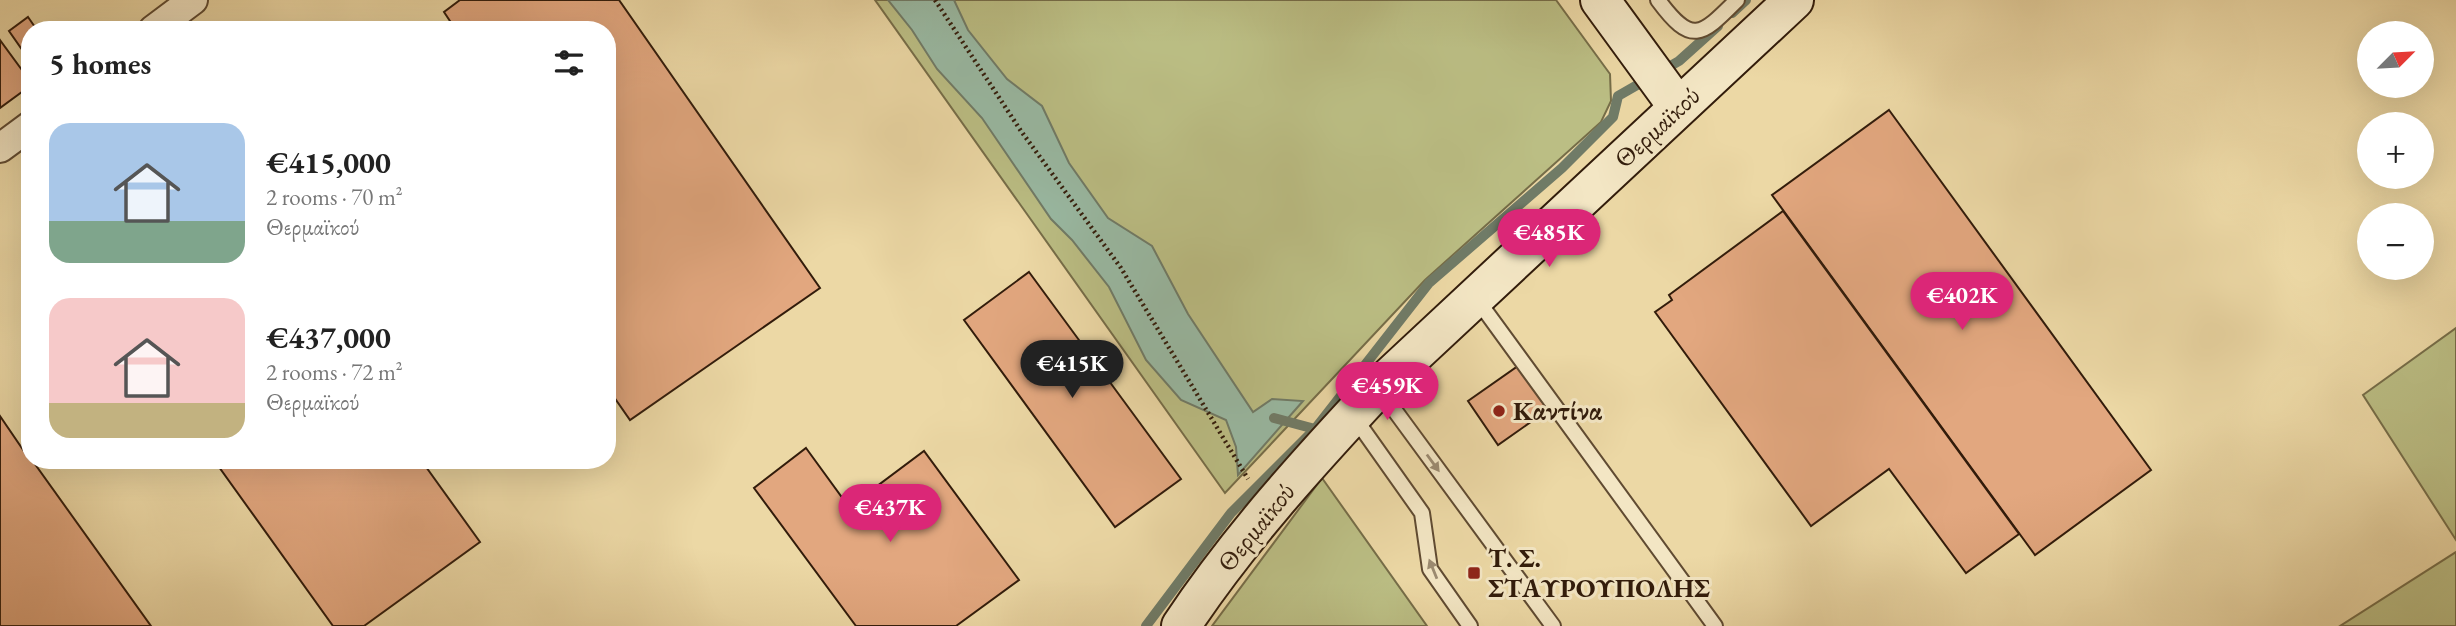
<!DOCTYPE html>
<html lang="en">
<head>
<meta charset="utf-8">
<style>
  :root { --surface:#fff; --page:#f6f6f6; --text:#222; --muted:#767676; --accent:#db2777 }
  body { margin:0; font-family:"EB Garamond",serif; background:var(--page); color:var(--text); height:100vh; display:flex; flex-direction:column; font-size:26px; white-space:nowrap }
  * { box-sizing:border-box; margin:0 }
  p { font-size:23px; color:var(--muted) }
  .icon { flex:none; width:38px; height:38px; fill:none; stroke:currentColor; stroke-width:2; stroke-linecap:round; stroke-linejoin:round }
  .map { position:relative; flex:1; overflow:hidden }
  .drawer { position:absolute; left:21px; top:21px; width:595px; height:448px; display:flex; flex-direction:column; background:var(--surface); border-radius:28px; box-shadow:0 7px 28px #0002 }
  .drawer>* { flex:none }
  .needle { width:46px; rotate:66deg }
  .fabs { position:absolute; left:2357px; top:21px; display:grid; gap:14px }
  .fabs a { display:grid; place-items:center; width:77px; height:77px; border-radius:50%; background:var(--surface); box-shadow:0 7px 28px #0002; font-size:35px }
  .price { position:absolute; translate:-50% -60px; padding:0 16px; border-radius:24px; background:var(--accent); color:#fff; font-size:23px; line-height:46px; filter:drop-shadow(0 2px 4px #0008) }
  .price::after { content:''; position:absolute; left:50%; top:42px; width:21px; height:16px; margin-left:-10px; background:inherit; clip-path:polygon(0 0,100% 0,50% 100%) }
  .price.current { background:#222; color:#fff }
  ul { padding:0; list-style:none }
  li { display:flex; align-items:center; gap:21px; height:175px; padding:0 28px }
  li span { display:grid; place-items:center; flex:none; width:196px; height:140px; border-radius:21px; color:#555 }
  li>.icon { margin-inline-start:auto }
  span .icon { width:84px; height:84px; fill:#fffc; stroke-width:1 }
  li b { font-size:30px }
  h2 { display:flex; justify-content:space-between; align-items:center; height:84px; padding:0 28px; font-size:30px }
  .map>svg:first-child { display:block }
  .green { fill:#bbbe84; stroke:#766d48; stroke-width:2 }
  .water { fill:#99baa4; stroke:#707b67; stroke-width:2 }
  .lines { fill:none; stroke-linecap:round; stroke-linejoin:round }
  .stream { stroke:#707b67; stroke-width:10 }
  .building { fill:#e2a77f; stroke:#321c0b; stroke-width:2 }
  .lane-casing { stroke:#604b32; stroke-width:18 }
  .street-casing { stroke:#604b32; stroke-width:32 }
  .secondary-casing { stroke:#321c0b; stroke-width:42 }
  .path { stroke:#321c0b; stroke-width:4.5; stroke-dasharray:2 3.5; stroke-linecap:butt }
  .lane { stroke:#f3e6c4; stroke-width:14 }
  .street { stroke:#f3e6c4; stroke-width:28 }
  .secondary { stroke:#f3e6c4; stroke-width:38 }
  .oneway { fill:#9c8b71 }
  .poi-dot { fill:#8f2418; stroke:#f3e6c4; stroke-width:2.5 }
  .labels { text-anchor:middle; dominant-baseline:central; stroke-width:6; stroke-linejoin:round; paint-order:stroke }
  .street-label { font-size:26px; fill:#321c0b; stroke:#f3e6c4 }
  .poi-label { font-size:26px; font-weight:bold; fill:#321c0b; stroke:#f3e6c4; text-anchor:start }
</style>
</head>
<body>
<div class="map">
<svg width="2456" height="626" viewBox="0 0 2456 626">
  <rect width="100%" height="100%" fill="#ecd8a5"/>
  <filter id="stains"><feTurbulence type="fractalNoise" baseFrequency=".00286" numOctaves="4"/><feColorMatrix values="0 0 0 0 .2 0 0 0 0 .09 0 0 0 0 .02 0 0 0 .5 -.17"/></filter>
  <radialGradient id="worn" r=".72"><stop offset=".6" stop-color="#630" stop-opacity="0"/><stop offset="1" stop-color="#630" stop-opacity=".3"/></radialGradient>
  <g class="green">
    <path d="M875 0H1556L1610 74 1611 101 1601 122 1425 280 1225 493Z"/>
    <path d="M2456 328V540L2363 395Z"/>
    <path d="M1322 478 1427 626H1212Z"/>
    <path d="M2456 552V626H2340Z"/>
  </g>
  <path class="water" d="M888 0H954L968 30 1007 79 1042 106 1069 163 1108 218 1152 246 1188 314 1253 412 1272 399 1303 401 1238 475 1236 447 1226 420 1181 400 1146 360 1109 287 1072 240 1051 219 982 118 937 69 912 30Z"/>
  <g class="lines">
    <g class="stream">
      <path d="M1732 13 1746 0"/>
      <path d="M1274 418 1315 429"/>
      <path d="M1146 626 1231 513 1315 429 1429 283 1562 168 1613 117 1618 96 1679 61 1718 26"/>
    </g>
  </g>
  <g class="building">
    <path d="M460 0H619L820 288 630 420 607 387V30H456L444 12Z"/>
    <path d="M28 17 37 30H30V61L9 31Z"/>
    <path d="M0 40 30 81V86L0 108Z"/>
    <path d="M1889 110 2151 470 2035 555 1772 195Z"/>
    <path d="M1783 211 2019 534 1966 573 1889 469 1811 526 1655 312 1672 300 1669 295Z"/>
    <path d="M1029 272 1181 479 1115 527 964 320Z"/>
    <path d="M1518 366 1548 410 1498 445 1468 401Z"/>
    <path d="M0 416 30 460H32L151 626H0Z"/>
    <path d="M806 448 849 507 924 451 1019 580 956 626H856L754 488Z"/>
    <path d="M214 460H421L480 542 364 626H333Z"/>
  </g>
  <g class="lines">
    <defs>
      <g id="lane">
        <path d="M1658 0C1692 46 1701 36 1737 0"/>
        <path d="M1476 298 1715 626"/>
        <path d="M1379 389 1553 626"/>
        <path d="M1354 417 1422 513 1430 569 1470 626"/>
      </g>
      <g id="street">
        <path d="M153 30 193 0"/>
        <path d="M0 148 30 126"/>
      </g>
      <g id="secondary">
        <path d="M1600 0 1678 107"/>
        <path d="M1181 626C1238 540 1308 463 1378 388L1794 0"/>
      </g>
    </defs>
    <use href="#lane" class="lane-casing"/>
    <use href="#street" class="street-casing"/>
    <use href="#secondary" class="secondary-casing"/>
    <path class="path" d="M935 0 1021 131 1121 268 1248 479"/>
    <use href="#lane" class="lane"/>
    <use href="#street" class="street"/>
    <use href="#secondary" class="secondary"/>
  </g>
  <defs><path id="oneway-solid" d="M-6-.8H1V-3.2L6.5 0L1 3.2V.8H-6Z" transform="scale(1.75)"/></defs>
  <g class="oneway">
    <use href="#oneway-solid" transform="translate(1433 463) rotate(54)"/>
    <use href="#oneway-solid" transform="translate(1433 569) rotate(-112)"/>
  </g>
  <g class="poi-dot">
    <circle cx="1499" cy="411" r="7"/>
    <rect x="1467" y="566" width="14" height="14" rx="3.5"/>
  </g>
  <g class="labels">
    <g class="street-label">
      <text transform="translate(1657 127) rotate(-43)">Θερμαϊκού</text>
      <text transform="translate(1256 527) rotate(-51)">Θερμαϊκού</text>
    </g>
    <g class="poi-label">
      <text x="1513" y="411">Καντίνα</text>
      <text x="1488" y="558">Τ. Σ.<tspan x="1488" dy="30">ΣΤΑΥΡΟΥΠΟΛΗΣ</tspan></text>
    </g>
  </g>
  <rect width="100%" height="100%" filter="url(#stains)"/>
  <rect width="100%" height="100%" fill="url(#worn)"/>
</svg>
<div class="fabs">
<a><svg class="needle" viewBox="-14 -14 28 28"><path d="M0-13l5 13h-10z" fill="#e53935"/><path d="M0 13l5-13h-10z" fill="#767676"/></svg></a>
<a>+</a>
<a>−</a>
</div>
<b class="price" style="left:1549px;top:269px">€485K</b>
<b class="price" style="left:1962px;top:332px">€402K</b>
<b class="price current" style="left:1072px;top:400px">€415K</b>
<b class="price" style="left:1387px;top:422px">€459K</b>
<b class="price" style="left:890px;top:544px">€437K</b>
<section class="drawer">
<h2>5 homes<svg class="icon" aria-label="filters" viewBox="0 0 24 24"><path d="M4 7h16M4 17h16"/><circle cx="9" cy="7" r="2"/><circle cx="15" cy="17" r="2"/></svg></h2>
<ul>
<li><span style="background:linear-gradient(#a9c7e8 70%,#7fa58c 0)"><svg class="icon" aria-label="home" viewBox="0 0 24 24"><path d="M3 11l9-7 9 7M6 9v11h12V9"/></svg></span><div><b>€415,000</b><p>2 rooms · 70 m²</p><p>Θερμαϊκού</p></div></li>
<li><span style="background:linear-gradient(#f6c9c9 75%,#c2b280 0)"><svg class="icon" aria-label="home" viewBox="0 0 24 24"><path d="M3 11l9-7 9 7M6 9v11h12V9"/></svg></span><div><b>€437,000</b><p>2 rooms · 72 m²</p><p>Θερμαϊκού</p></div></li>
</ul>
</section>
</div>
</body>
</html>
